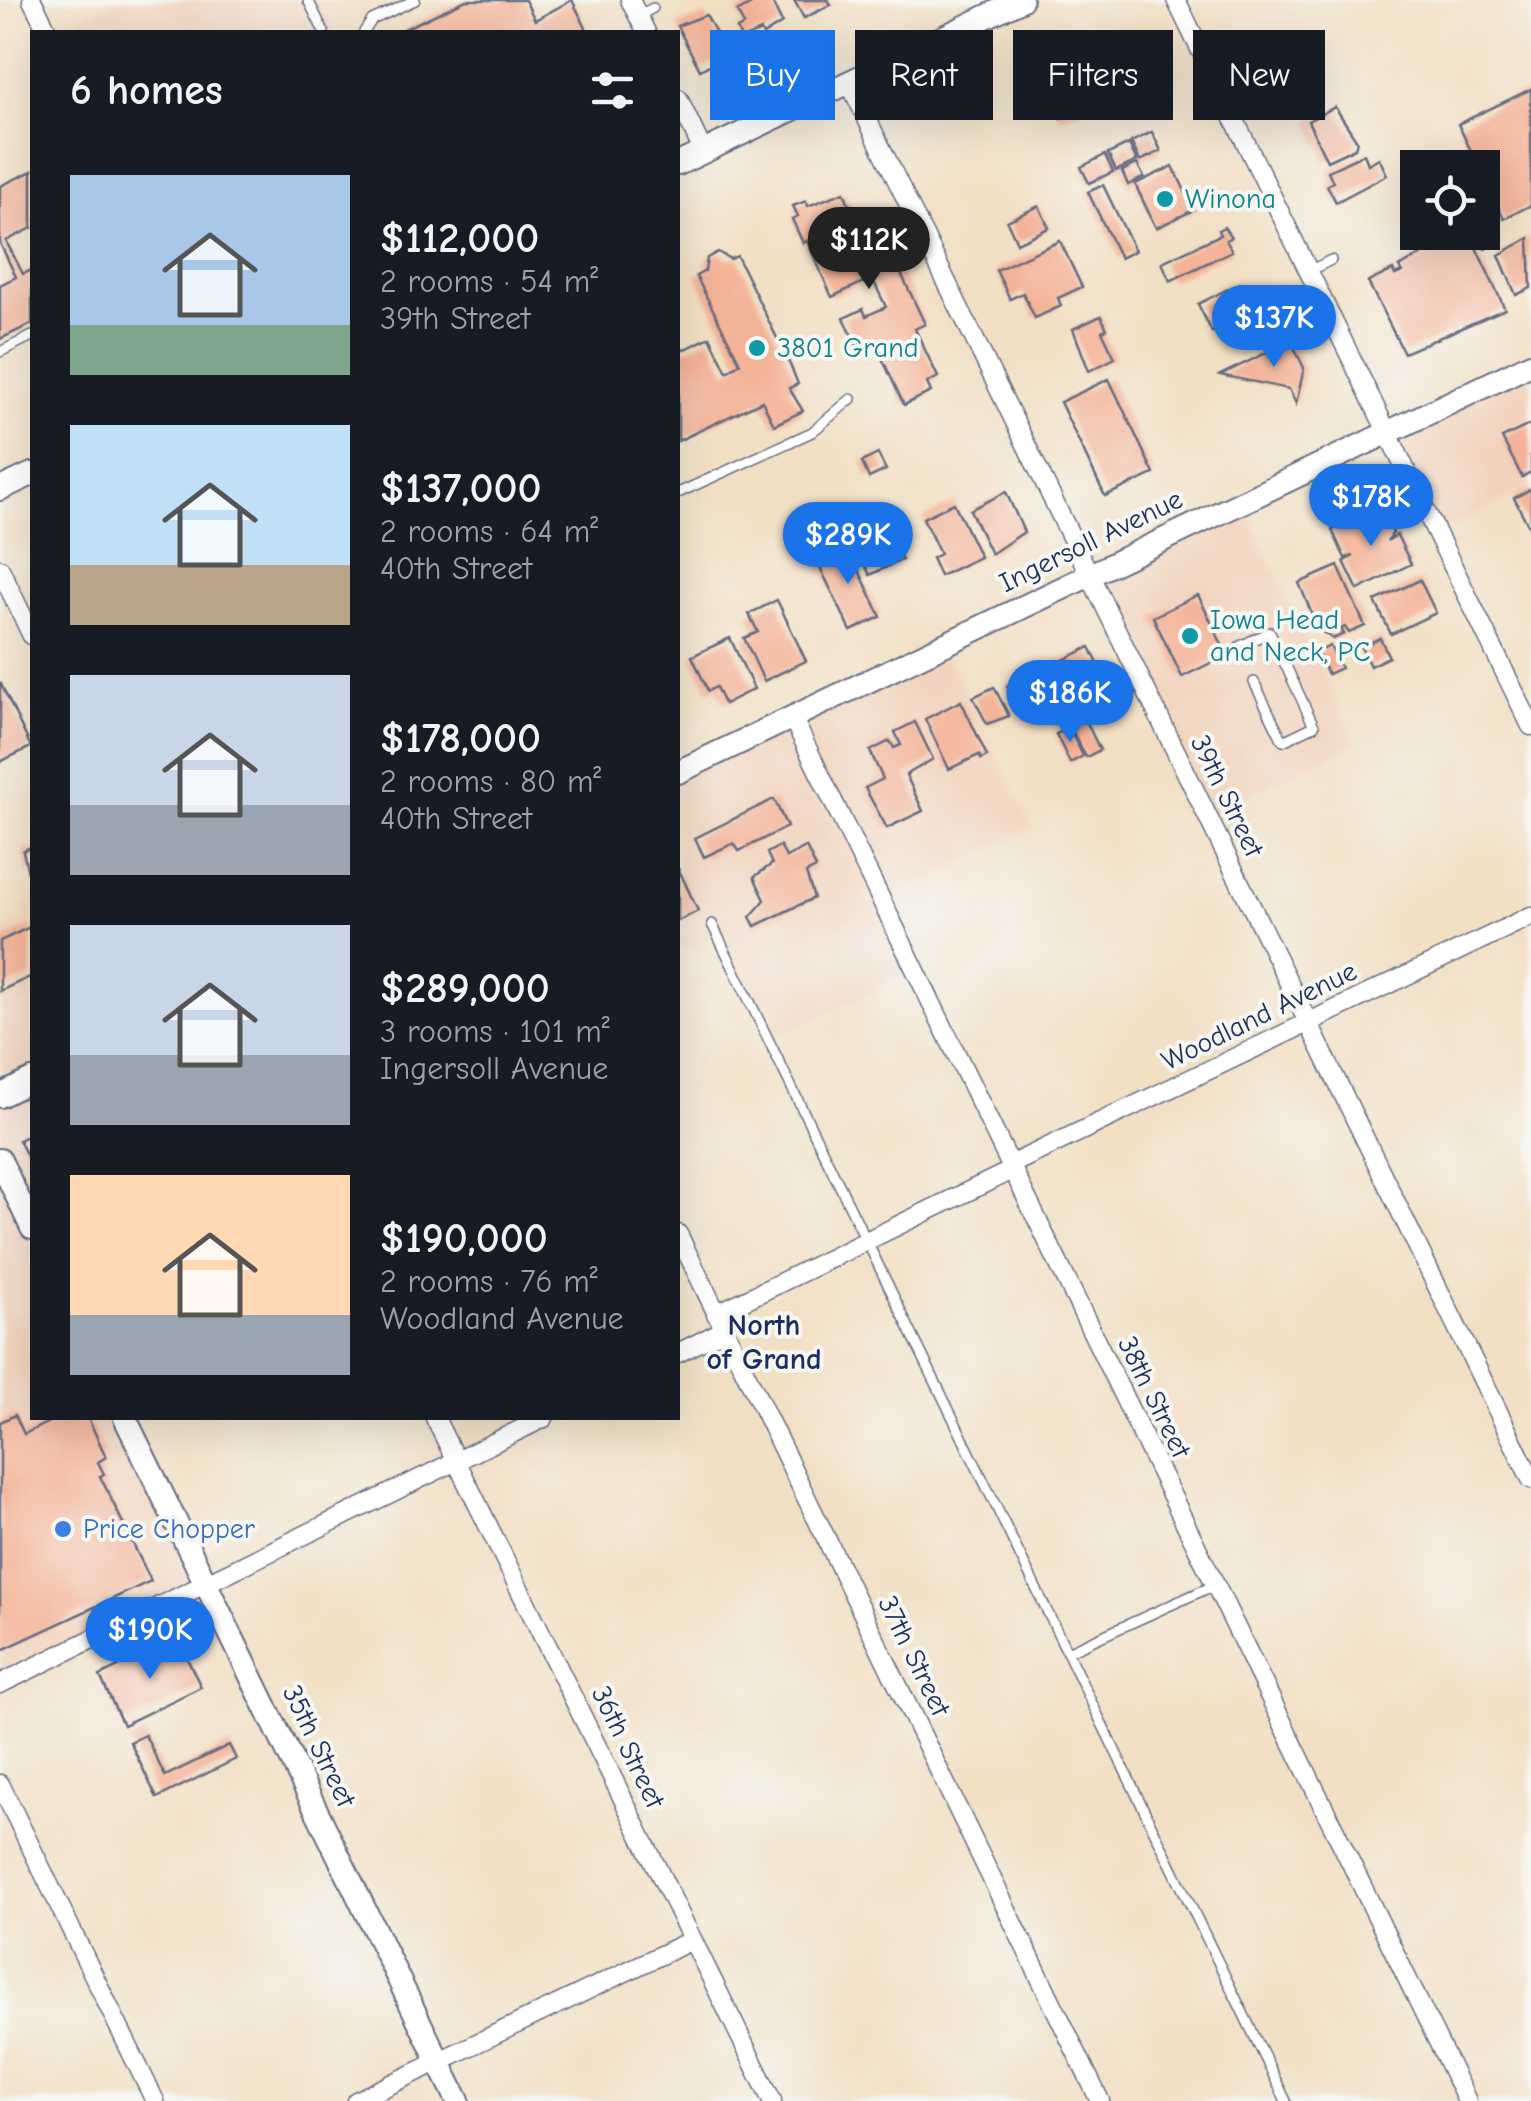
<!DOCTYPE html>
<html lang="en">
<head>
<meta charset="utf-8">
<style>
  :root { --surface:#171b24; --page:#20242c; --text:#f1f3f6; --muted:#9ea1a6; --accent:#1a73e8 }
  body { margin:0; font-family:"Comic Neue",sans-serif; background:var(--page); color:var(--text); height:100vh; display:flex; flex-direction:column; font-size:38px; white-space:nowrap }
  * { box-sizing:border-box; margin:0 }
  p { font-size:32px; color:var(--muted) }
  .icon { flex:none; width:55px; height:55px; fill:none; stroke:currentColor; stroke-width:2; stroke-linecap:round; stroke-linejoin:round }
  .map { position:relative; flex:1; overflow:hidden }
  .side { position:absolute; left:30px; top:30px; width:650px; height:1390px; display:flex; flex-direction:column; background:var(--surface); border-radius:0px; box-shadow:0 10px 40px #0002 }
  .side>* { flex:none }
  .guide { position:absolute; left:710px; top:30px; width:670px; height:90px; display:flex; gap:20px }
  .buttons { position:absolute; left:1400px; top:150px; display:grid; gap:20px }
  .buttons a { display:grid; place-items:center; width:100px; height:100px; border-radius:0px; background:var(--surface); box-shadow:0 10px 40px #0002; font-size:50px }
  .price { position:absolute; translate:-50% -85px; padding:0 22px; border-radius:35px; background:var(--accent); color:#fff; font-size:32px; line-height:65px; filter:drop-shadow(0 2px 5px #0008) }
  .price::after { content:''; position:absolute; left:50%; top:60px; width:30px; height:22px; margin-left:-15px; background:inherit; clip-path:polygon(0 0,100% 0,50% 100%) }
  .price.current { background:#222; color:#fff }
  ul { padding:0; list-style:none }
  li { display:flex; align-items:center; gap:30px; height:250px; padding:0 40px }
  li span { display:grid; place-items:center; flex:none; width:280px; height:200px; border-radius:0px; color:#555 }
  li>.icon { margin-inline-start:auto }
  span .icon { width:120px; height:120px; fill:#fffc; stroke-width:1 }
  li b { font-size:42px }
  h2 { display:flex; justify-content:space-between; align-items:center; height:120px; padding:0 40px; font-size:42px }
  .pill { padding:0 35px; border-radius:0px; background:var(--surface); box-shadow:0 10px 40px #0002; font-size:35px; line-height:90px }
  .pill.current { background:var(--accent); color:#fff }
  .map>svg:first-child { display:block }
  .built { fill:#f2d4be }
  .building { fill:#f4b296 }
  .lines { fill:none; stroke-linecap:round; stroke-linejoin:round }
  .lane-casing { stroke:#666d82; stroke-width:12 }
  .street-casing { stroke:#666d82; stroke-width:21 }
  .secondary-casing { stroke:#666d82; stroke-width:26 }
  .lane { stroke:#fff; stroke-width:9 }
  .street { stroke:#fff; stroke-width:18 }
  .secondary { stroke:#fff; stroke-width:22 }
  .culture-dot { fill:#0f9aa8; stroke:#f6f6f2; stroke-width:4 }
  .shop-dot { fill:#3f7fe0; stroke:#f6f6f2; stroke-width:4 }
  .labels { text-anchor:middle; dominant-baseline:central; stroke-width:8; stroke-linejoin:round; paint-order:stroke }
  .culture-label { font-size:28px; fill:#0d838f; stroke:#f6f6f2; text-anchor:start }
  .street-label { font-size:28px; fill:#1b2f5e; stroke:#f6f6f2 }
  .shop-label { font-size:28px; fill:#366cbe; stroke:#f6f6f2; text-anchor:start }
  .neighbourhood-label { font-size:30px; font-weight:bold; fill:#1b2f5e; stroke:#f6f6f2 }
</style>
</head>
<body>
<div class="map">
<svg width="1531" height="2101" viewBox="0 0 1531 2101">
  <rect width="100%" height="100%" fill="#f6f6f2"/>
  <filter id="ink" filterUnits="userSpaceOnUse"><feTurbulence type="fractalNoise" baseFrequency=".01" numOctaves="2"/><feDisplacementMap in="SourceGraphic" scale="20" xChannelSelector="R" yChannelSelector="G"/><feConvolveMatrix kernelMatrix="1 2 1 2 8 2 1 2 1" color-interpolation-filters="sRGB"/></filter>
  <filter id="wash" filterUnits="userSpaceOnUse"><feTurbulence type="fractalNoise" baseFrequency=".0048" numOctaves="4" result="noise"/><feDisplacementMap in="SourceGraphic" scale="40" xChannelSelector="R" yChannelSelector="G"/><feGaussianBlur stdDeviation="2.25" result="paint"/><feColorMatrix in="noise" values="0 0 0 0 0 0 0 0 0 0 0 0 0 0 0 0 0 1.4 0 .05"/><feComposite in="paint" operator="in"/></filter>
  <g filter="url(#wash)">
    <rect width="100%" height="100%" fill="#f2e0c5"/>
    <g class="built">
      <path d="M117 0H322L337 32H62L60 28Z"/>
      <path d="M1531 364V488L1437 533 1388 432Z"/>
      <path d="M1242 502 1356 743 1206 816 1092 574Z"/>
      <path d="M942 645 1033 828 882 901 915 970 768 1041 717 935 678 954V772Z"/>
      <path d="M32 900V1418H125L206 1584 0 1684V932L29 918 23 905Z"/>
    </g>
    <g id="blocks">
      <g class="building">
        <path d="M466 0H525L535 20 572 0 588 32H398Z"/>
        <path d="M749 0H771L782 23 763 35 761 31 741 39 737 29 744 25 737 12 751 4Z"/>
        <path d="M794 0H828L831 5 804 18Z"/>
        <path d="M706 15 728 55 700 70 677 26Z"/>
        <path d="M1149 42 1162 70 1126 94 1121 85 1112 89 1103 70 1112 66 1110 61Z"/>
        <path d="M1068 74 1072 83 1087 76 1098 100 1061 118 1055 105 1050 107 1040 87Z"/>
        <path d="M1531 89V205L1504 219 1458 124Z"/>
        <path d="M1335 107 1357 141 1355 148 1327 161 1308 121Z"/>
        <path d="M1152 132 1161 151 1140 161 1131 142Z"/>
        <path d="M1129 144 1137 161 1116 171 1108 154Z"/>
        <path d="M1364 154 1368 164 1379 158 1387 175 1336 202 1327 185 1333 182 1328 171Z"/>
        <path d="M1105 155 1113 172 1089 183 1081 167Z"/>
        <path d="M1137 164 1144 177 1128 185 1122 171Z"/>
        <path d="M1173 166 1194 210 1156 228 1135 184Z"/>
        <path d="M32 171V228L6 241 23 274 32 270V324L0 339V285L16 277 0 243V186Z"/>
        <path d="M1103 185 1135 251 1120 258 1088 192Z"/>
        <path d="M844 192 870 255 888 246 925 324 915 329 938 377 927 383 931 392 904 405 874 341 858 348 844 318 863 309 866 316 886 307 872 278 832 297 807 241 803 243 792 219 798 216 793 206 806 201 808 206Z"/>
        <path d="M1039 206 1049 228 1017 243 1007 221Z"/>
        <path d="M1491 225 1499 242 1485 249 1477 232Z"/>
        <path d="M1224 227 1231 237 1226 240 1232 251 1170 281 1162 262 1220 235 1218 230Z"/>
        <path d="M1529 238 1531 288 1516 295 1499 255Z"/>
        <path d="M1472 239 1505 309 1404 353 1368 282 1393 270 1395 275 1402 272 1399 267 1444 242 1448 251Z"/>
        <path d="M1060 241 1082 287 1058 298 1061 306 1035 318 1023 293 1010 299 996 270Z"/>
        <path d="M718 252 730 259 737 256 791 367 798 384 789 388 803 411 774 425 762 401 678 441V363L682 360 679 352 710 337 727 372 740 363 696 276 705 271 707 258Z"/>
        <path d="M1240 283 1254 310 1212 332 1198 304Z"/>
        <path d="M1101 316 1107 329 1102 331 1115 358 1089 371 1073 329Z"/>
        <path d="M1291 341 1304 368 1296 404 1289 389 1220 375Z"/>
        <path d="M1109 379 1154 474 1105 496 1060 402Z"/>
        <path d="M1531 424V472L1522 477 1502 438Z"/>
        <path d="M878 454 886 470 869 478 862 462Z"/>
        <path d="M1531 489V523L1528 525 1514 498Z"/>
        <path d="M1006 492 1024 532 991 554 970 510Z"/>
        <path d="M954 503 980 557 940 576 932 558 940 554 923 518Z"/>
        <path d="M1380 507 1393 533 1387 541 1397 535 1411 564 1358 590 1344 561 1354 556 1345 558 1332 530Z"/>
        <path d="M882 516 902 560 870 575 849 531Z"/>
        <path d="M833 545 835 551 847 545 881 617 851 631 814 555Z"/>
        <path d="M1338 566 1365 626 1349 633 1345 627 1341 629 1344 634 1333 639 1318 629 1299 583Z"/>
        <path d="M1420 580 1436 613 1391 634 1375 601Z"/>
        <path d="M1198 595 1227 655 1182 677 1153 617Z"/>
        <path d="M777 600 806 661 764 681 744 638 758 632 749 614Z"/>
        <path d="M730 638 754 689 724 704 716 687 708 691 692 656Z"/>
        <path d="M1380 638 1389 657 1370 666 1361 647Z"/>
        <path d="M1330 646 1341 668 1328 674 1317 652Z"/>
        <path d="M1090 647 1113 695 1106 698 1098 690 1073 702 1059 673 1051 677 1047 668Z"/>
        <path d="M1029 675 1050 700 1019 710 1007 686Z"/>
        <path d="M0 682 31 747 0 762Z"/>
        <path d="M994 687 1009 716 987 724 973 697Z"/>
        <path d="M961 701 987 756 981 759 979 755 949 769 925 719Z"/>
        <path d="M1082 713 1100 750 1086 757 1067 721Z"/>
        <path d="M915 722 933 759 906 775 923 811 887 828 865 788 883 779 870 751 890 741 894 748 901 745 895 732Z"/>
        <path d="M1069 728 1083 756 1070 763 1056 734Z"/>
        <path d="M774 799 787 827 739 851 734 843 704 857 695 838Z"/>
        <path d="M32 846V871L28 873 23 851Z"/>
        <path d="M780 846 786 857 806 847 816 868 806 873 814 898 755 926 750 917 765 900 754 877 772 864 767 853Z"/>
        <path d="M678 868 698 911 678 921Z"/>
        <path d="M32 926V976L0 991V941Z"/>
        <path d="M32 1133V1158L29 1160 19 1140Z"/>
        <path d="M15 1415 24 1434 57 1418H88L106 1457 98 1462 104 1474 100 1476 151 1581 0 1651V1422Z"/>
        <path d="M177 1638 201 1687 123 1725 100 1676Z"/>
        <path d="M145 1735 165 1776 229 1745 236 1759 157 1798 130 1742Z"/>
      </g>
    </g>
  </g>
  <g filter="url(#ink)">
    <use href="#blocks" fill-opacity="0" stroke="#666d82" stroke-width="2.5"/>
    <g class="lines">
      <defs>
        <g id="lane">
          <path d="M308 0 324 32"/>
          <path d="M638 16 653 8"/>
          <path d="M364 32 372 20 415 0"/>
          <path d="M1490 195 1492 194"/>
          <path d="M1309 271 1331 260"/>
          <path d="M0 352 32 336"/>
          <path d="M678 493 812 432 851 399"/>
          <path d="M1240 646 1270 632 1314 726 1283 741 1254 682"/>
          <path d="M712 924 1286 2101"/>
          <path d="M1067 1652 1215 1585"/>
        </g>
        <g id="street">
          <path d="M32 0 48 32"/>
          <path d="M630 0 646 32"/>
          <path d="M1176 0 1531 726"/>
          <path d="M849 82 1531 1479"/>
          <path d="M678 98 703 151"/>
          <path d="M0 569 32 636"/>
          <path d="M792 717 1467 2101"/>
          <path d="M1010 1165 1531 916"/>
          <path d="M678 1234 1100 2101"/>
          <path d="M716 1314 1012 1170"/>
          <path d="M678 1353 724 1330"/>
          <path d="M435 1418 772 2101"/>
          <path d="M0 1684 544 1418"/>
          <path d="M0 1784 155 2101"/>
          <path d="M356 2101 692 1940"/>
        </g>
        <g id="secondary">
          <path d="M678 164 1021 0"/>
          <path d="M0 489 32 474"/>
          <path d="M678 772 1531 364"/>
          <path d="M0 1096 32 1080"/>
          <path d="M0 1160 32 1228"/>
          <path d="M125 1418 458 2101"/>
        </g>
      </defs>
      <use href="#lane" class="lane-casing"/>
      <use href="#street" class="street-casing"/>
      <use href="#secondary" class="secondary-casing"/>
      <use href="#lane" class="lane"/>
      <use href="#street" class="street"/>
      <use href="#secondary" class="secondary"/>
    </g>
  </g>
  <g class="culture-dot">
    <circle cx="1165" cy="199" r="10"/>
    <circle cx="757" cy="348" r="10"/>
    <circle cx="1190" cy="636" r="10"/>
  </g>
  <circle class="shop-dot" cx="63" cy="1529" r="10"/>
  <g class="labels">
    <g class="culture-label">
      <text x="1185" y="199">Winona</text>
      <text x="777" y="348">3801 Grand</text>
      <text x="1210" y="620">Iowa Head<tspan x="1210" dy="32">and Neck, PC</tspan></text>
    </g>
    <g class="street-label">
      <text transform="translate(1091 541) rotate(-26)">Ingersoll Avenue</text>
      <text transform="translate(1227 796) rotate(64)">39th Street</text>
      <text transform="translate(1259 1016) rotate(-26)">Woodland Avenue</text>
      <text transform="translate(1154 1397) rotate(64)">38th Street</text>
      <text transform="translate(914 1656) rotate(64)">37th Street</text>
      <text transform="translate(319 1746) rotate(64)">35th Street</text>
      <text transform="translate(628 1747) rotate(64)">36th Street</text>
    </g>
    <g class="shop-label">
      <text x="83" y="1529">Price Chopper</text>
    </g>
    <g class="neighbourhood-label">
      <text x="764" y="1325">North<tspan x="764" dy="34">of Grand</tspan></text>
    </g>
  </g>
</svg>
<div class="buttons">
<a><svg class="icon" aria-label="locate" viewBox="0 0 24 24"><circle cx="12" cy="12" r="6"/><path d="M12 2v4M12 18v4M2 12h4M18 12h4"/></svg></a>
</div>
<b class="price current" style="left:869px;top:292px">$112K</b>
<b class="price" style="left:1274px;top:370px">$137K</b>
<b class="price" style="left:1371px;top:549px">$178K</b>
<b class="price" style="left:848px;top:587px">$289K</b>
<b class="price" style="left:1070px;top:745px">$186K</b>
<b class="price" style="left:150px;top:1682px">$190K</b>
<div class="guide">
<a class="pill current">Buy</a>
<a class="pill">Rent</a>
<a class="pill">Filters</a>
<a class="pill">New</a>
</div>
<section class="side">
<h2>6 homes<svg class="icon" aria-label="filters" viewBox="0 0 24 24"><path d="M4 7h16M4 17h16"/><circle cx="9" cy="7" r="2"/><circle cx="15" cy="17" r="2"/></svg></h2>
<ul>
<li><span style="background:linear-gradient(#a9c7e8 75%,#7fa58c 0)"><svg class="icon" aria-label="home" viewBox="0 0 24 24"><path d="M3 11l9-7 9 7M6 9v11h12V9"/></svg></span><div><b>$112,000</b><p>2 rooms · 54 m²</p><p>39th Street</p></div></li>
<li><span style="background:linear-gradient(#bfe0f5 70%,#b9a48a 0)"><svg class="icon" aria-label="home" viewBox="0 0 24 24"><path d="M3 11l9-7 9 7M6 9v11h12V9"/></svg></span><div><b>$137,000</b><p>2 rooms · 64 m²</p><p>40th Street</p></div></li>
<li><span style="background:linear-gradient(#c9d6e8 65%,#9aa5b1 0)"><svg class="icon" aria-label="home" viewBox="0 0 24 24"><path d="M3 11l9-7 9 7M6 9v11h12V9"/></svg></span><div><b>$178,000</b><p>2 rooms · 80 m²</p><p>40th Street</p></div></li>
<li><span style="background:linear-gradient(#c9d6e8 65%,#9aa5b1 0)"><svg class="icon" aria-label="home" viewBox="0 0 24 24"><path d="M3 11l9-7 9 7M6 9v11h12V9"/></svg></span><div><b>$289,000</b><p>3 rooms · 101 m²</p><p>Ingersoll Avenue</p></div></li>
<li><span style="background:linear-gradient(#ffd9b3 70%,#9aa5b1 0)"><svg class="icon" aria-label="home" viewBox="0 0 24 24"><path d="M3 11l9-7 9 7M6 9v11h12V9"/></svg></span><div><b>$190,000</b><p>2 rooms · 76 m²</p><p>Woodland Avenue</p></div></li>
</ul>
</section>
</div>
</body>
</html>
